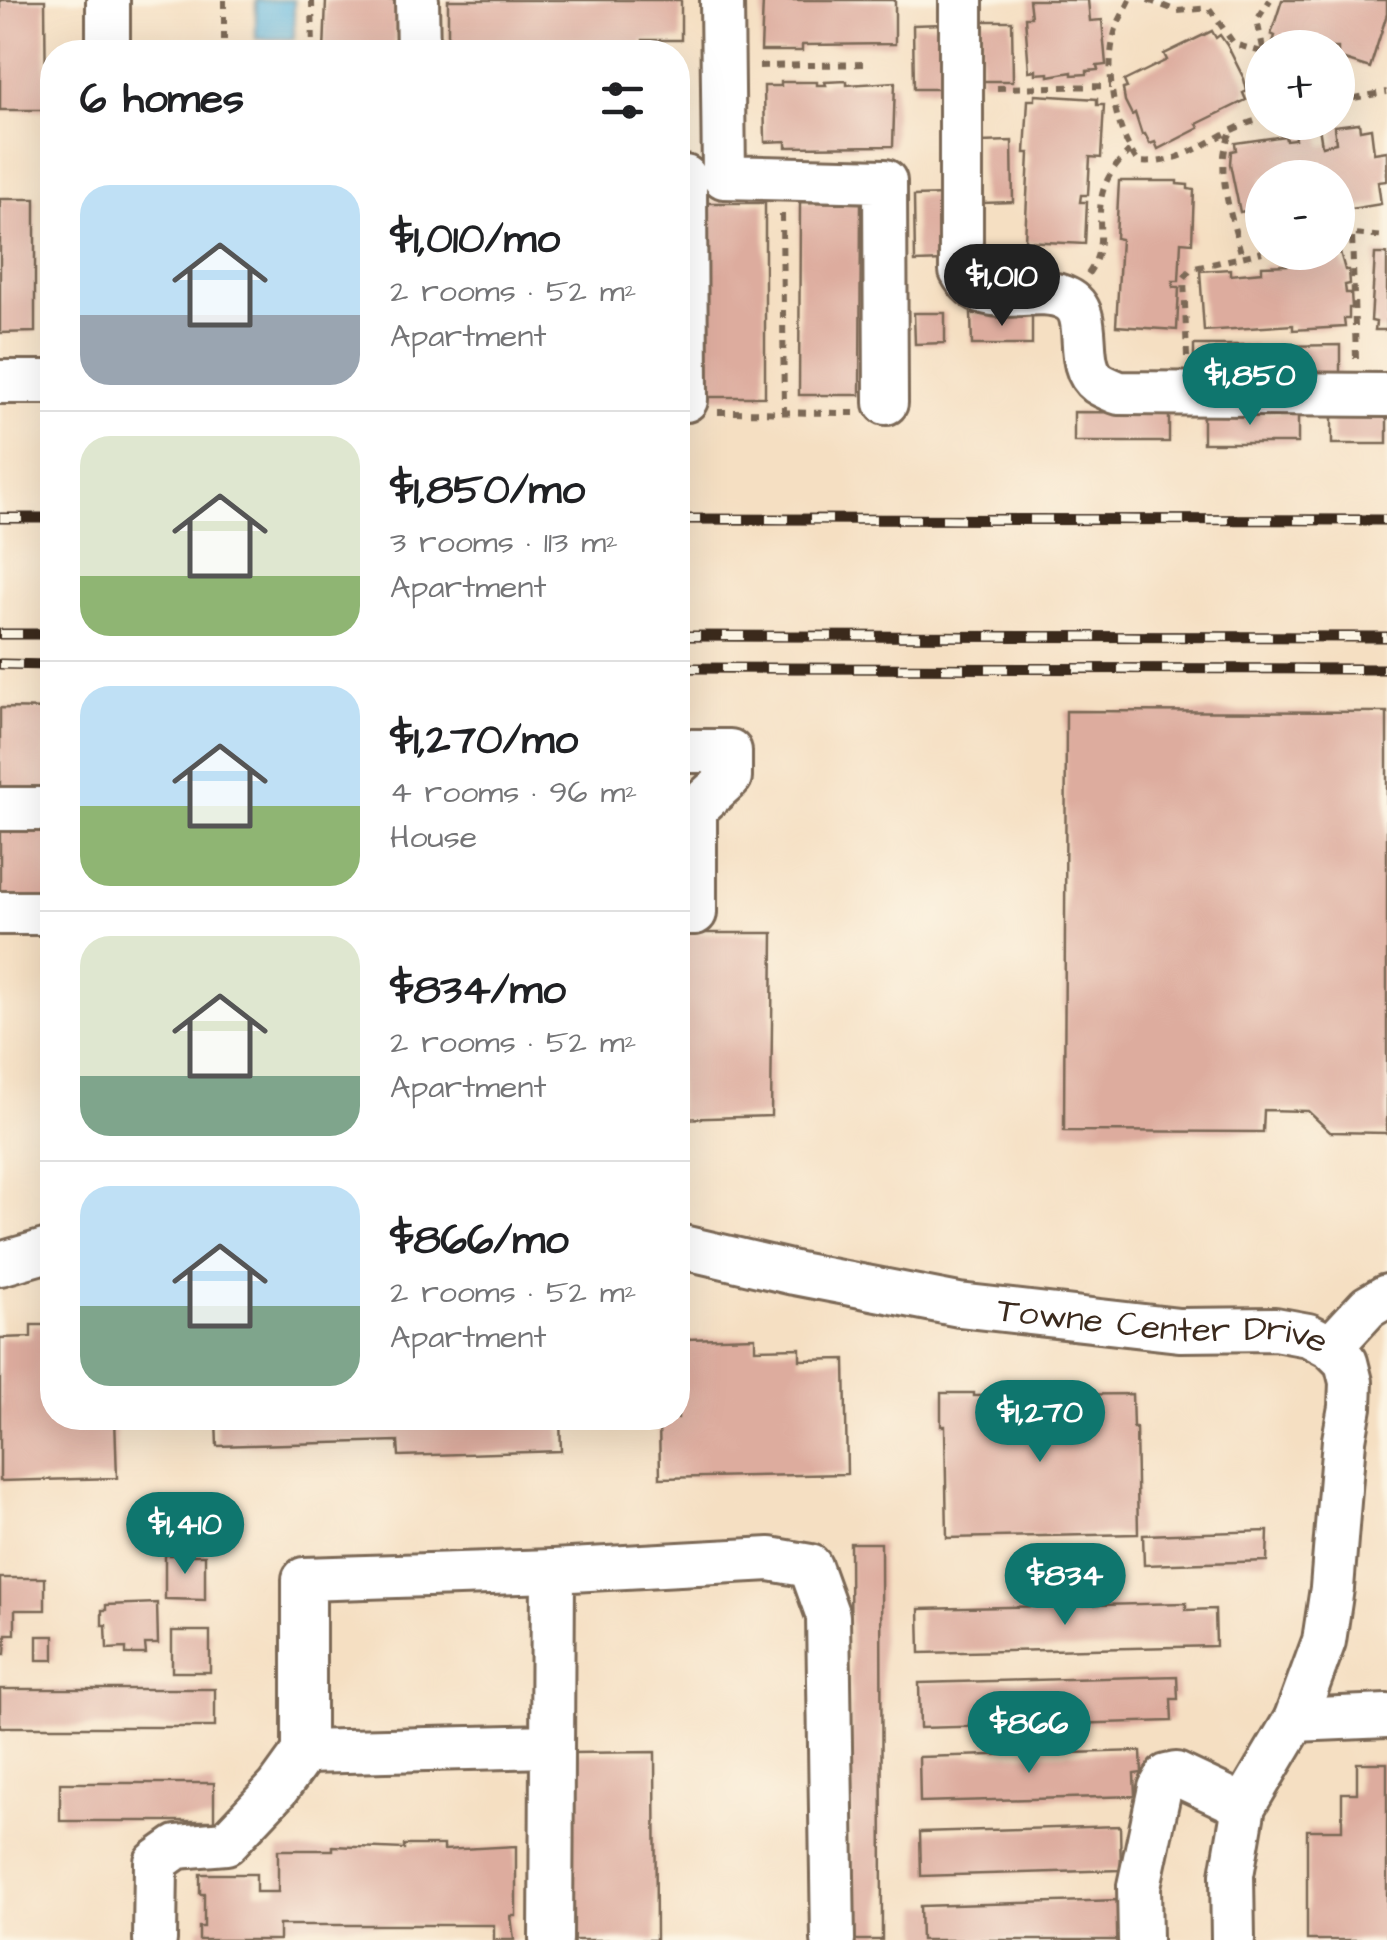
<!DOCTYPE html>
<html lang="en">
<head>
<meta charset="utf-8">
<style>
  :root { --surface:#fff; --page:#f2f2f2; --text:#202124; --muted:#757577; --line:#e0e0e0; --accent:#0f766e }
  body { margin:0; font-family:"Architects Daughter",sans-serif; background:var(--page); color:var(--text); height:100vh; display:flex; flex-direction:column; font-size:38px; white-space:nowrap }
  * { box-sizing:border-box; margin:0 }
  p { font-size:32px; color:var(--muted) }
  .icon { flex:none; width:55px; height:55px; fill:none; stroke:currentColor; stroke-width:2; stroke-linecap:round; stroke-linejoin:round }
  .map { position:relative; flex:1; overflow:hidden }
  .sheet { position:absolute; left:40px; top:40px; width:650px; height:1390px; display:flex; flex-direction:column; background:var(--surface); border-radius:40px; box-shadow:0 10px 40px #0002 }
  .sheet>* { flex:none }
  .tools { position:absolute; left:1245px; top:30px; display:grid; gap:20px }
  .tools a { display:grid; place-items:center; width:110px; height:110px; border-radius:50%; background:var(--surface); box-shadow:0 10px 40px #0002; font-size:50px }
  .price { position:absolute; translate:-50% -85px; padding:0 22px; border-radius:35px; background:var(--accent); color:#fff; font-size:32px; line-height:65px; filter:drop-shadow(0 2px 5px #0008) }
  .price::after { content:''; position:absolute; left:50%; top:60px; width:30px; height:22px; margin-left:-15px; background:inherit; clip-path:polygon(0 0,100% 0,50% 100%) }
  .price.on { background:#222; color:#fff }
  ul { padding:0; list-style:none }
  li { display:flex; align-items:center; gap:30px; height:250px; padding:0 40px }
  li+li { border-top:2px solid var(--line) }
  li span { display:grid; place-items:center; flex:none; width:280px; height:200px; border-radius:30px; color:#555 }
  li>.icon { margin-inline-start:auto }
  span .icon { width:120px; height:120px; fill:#fffc; stroke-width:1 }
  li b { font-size:42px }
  h2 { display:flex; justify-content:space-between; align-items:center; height:120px; padding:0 40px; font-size:42px }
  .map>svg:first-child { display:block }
  .water { fill:#62b7df; stroke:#4e707e; stroke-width:2.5 }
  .building { fill:#ddac9e }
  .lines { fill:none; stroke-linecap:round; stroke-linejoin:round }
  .minor-casing { stroke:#7c6957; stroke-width:48 }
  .path { stroke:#7c6957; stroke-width:6; stroke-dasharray:8 8; stroke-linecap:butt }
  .minor { stroke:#fff; stroke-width:42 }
  .rail-casing { stroke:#3b2a1e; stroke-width:11 }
  .rail { stroke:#fcf5e5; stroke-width:8; stroke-dasharray:22; stroke-linecap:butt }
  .labels { text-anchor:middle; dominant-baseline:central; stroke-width:8; stroke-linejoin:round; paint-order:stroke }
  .street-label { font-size:35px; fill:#3b2a1e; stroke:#fcf5e5 }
</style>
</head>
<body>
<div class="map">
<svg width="1387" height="1940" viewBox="0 0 1387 1940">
  <rect width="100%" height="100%" fill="#fcf5e5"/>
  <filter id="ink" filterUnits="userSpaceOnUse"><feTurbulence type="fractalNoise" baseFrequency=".01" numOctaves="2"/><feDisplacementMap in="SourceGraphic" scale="20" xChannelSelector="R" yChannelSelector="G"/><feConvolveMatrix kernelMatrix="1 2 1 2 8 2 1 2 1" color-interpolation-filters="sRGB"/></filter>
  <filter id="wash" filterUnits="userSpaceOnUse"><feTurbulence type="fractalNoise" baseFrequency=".0048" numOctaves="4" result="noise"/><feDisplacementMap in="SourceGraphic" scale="40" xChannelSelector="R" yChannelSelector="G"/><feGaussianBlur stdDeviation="2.25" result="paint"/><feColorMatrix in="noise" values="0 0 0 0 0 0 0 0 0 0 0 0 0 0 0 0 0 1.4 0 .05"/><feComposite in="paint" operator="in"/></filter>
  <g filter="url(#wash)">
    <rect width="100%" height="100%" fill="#f5dfc2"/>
    <rect class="water" x="256" y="0" width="38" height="39"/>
    <g id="blocks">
      <g class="building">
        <path d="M0 0H45L46 110H0Z"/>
        <path d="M326 0H395V52H324Z"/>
        <path d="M448 0H681V40H643V52H448Z"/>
        <path d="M763 0H895V44L802 45V51H761Z"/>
        <path d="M1029 0H1088L1090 21 1102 20 1106 65 1097 66 1098 70 1087 71V74L1072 75V72L1049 76V73L1036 74V70L1029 71 1025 17H1031Z"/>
        <path d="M1282 0H1387V14L1370 68 1338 58V48H1291L1273 42 1275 36 1271 34Z"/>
        <path d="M980 21H1012L1013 81H981Z"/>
        <path d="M943 24 944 89H914L913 25Z"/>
        <path d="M1212 31 1216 38 1220 35 1227 45 1244 79 1247 91 1243 93 1246 100 1197 124 1199 128 1158 149 1155 142 1150 144 1145 134 1142 135 1135 113 1132 115 1125 101 1123 89 1127 88 1124 81 1167 60 1164 54Z"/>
        <path d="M678 72H685L682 150H678Z"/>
        <path d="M847 81V85L895 82 893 146 786 147V141L765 142 764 86H781V82H817V85H826L825 82Z"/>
        <path d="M1035 95 1097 99V105H1104L1101 158 1090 157 1088 195H1081L1080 202H1087L1085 244 1025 241 1029 153H1025L1028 100H1035Z"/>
        <path d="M1359 123 1360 130 1371 128 1374 153 1387 151V181L1378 182 1381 204 1345 210 1343 191 1338 192V178H1262V216L1246 218 1245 211 1240 212 1230 164 1231 151 1236 150 1235 143 1285 136 1286 140 1295 139 1294 131 1319 127 1322 146 1336 143 1334 126Z"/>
        <path d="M1012 141 1013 202 982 203 980 142Z"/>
        <path d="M1119 181H1177V184L1188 185V189L1194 190 1192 243 1181 242 1179 281H1173V287H1179L1177 330 1116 326 1121 239 1116 238Z"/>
        <path d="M944 195 945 261 915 262 914 196Z"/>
        <path d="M0 199H35V332L0 333Z"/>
        <path d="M800 202 861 203 860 395H799Z"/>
        <rect x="704" y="203" width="61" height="194"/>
        <path d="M1340 252 1345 270H1349L1350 284 1345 285 1346 293H1351L1352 308H1349V319H1344L1345 327 1293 330V325L1204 331 1200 271 1230 269V275L1262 272V266L1288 265 1287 255Z"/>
        <path d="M1375 254H1387V330H1375L1376 322 1371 321Z"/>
        <path d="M914 313H945V343L915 344Z"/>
        <path d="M1032 313V345H972L971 314Z"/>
        <rect x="1194" y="345" width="60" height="31"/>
        <path d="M1340 345V376L1280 377V346Z"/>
        <path d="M1074 412 1169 413V442H1074Z"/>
        <rect x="1203" y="413" width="95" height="30"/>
        <path d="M1332 413 1387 414V444H1332Z"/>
        <path d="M0 708 52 709V793H0Z"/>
        <path d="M1066 711 1387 712V1133L1330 1132 1308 1111 1264 1110 1263 1132 1064 1131Z"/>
        <path d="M0 828H52V902L0 901Z"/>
        <path d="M49 931H52V1115H48Z"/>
        <path d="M678 933H773L771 1116 678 1119Z"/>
        <path d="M31 1325H52V1418H115L117 1478 0 1481V1338L31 1337Z"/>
        <path d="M678 1335H686V1339L755 1337V1349L800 1348V1360L845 1359 847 1474 660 1478 659 1418H678Z"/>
        <path d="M941 1393H974V1396L1132 1394 1133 1428H1136L1138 1534 947 1538 945 1426H941Z"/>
        <path d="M216 1418H560L561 1451 399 1456 398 1441 217 1446Z"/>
        <path d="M1268 1531 1267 1561 1144 1565 1143 1535Z"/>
        <path d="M850 1543H881L882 1940H852Z"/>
        <path d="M165 1555H205V1600L165 1599Z"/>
        <path d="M0 1578H45V1610H15V1634H6L5 1654H0Z"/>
        <path d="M157 1603 158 1644H145L146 1654H126V1648L107 1649 106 1625H102V1610H106V1605Z"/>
        <path d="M1186 1603V1610L1215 1609 1216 1646 920 1653 919 1609Z"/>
        <rect x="172" y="1631" width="38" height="41"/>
        <rect x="37" y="1636" width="17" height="24"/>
        <path d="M1177 1676 1178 1699H1171L1172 1721 920 1728 919 1683Z"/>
        <rect x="0" y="1689" width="215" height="38"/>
        <path d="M1141 1751 1142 1773 1134 1774 1135 1796 920 1802 919 1757Z"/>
        <path d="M655 1752 656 1940H572L571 1753Z"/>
        <path d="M1357 1763H1387V1940H1307V1830H1342V1793H1357Z"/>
        <rect x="60" y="1783" width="154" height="38"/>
        <path d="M1120 1826 1121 1870 921 1876 920 1832Z"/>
        <path d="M404 1845H444V1850L516 1846V1916H511L514 1940H494V1925H279V1940H199V1927H204V1894H200V1874H256V1892H278V1850H333V1846L404 1849Z"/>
        <path d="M1120 1900 1121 1940H921L920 1906Z"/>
      </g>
    </g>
  </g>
  <g filter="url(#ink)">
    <use href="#blocks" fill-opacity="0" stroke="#7c6957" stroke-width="2.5"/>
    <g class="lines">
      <defs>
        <g id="minor">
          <path d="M108 0V52"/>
          <path d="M417 0 418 52"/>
          <path d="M722 0 724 177 885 181 886 403"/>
          <path d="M961 0V271C984 315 1032 281 1067 299 1096 313 1072 364 1098 383 1104 387 1112 390 1119 393L1387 395"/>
          <path d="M685 177 686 400"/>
          <path d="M0 382H52"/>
          <path d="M678 751H730V777L695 809"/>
          <path d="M0 809H52"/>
          <path d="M678 809H695V913H678"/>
          <path d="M0 913H52"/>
          <path id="s1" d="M678 1246 794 1273 959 1305 1179 1330 1275 1329 1308 1335 1331 1347 1346 1362 1351 1382 1350 1407 1344 1440 1332 1588 1324 1641 1295 1720 1244 1806 1232 1875 1233 1940"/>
          <path d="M0 1264 52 1249"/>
          <path d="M1331 1347 1368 1307 1387 1296"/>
          <path d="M1295 1720 1387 1716"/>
          <path d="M304 1752 552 1746"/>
          <path d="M155 1940 156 1862 177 1847 226 1843 278 1788 304 1752V1579L553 1571"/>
          <path d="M551 1940 553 1571 770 1559 810 1566 828 1616 833 1940"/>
          <path d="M1140 1940 1139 1886 1160 1788 1167 1776 1176 1774 1244 1806"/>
        </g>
      </defs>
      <use href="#minor" class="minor-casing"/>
      <g class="path">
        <path d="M224 0V52"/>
        <path d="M312 0 313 52"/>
        <path d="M1130 0C1126 9 1119 19 1116 29 1103 68 1114 129 1138 162 1187 167 1218 129 1262 119"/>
        <path d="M1148 0 1177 11 1209 8 1234 44 1262 52"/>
        <path d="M1263 48 1257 20 1270 0"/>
        <path d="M759 66 868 64"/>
        <path d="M997 88 1111 86"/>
        <path d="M1338 101 1387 92"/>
        <path d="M1230 134C1213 170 1233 219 1242 257"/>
        <path d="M782 214 784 412"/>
        <path d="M1088 274C1118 232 1076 201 1130 151"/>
        <path d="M1187 357 1184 278 1191 269 1262 252"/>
        <path d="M1356 358 1352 234 1387 237"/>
        <path d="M718 412 855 413"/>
      </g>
      <use href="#minor" class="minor"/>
      <defs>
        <g id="rail">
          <path d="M0 518H52"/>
          <path d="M678 519 1387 520"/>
          <path d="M0 634H52"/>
          <path d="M678 636 1387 637"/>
          <path d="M0 664 52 665"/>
          <path d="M678 668 1387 669"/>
        </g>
      </defs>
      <use href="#rail" class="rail-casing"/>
      <use href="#rail" class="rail"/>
    </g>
  </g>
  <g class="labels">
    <g class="street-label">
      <text stroke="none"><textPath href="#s1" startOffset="492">Towne Center Drive</textPath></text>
    </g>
  </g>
</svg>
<div class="tools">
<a>+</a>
<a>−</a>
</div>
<b class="price on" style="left:1002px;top:329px">$1,010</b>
<b class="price" style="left:1250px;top:428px">$1,850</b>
<b class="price" style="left:1040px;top:1465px">$1,270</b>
<b class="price" style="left:185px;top:1577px">$1,410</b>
<b class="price" style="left:1065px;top:1628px">$834</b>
<b class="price" style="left:1029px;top:1776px">$866</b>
<section class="sheet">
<h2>6 homes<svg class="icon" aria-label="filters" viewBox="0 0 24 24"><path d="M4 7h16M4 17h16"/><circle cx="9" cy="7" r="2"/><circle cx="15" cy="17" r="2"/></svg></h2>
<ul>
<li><span style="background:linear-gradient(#bfe0f5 65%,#9aa5b1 0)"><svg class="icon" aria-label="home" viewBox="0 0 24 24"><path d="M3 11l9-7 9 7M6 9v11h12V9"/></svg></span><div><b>$1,010/mo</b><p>2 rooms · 52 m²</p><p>Apartment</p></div></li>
<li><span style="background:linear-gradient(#dfe7d0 70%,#8fb573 0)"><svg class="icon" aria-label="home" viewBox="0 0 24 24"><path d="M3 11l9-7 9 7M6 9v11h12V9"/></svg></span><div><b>$1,850/mo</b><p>3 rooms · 113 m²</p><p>Apartment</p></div></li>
<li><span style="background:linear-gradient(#bfe0f5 60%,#8fb573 0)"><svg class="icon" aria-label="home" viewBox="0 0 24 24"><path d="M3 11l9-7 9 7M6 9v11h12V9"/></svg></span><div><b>$1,270/mo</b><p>4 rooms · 96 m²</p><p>House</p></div></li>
<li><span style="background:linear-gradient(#dfe7d0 70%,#7fa58c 0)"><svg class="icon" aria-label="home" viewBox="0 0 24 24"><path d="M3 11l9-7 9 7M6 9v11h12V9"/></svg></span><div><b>$834/mo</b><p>2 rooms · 52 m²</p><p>Apartment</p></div></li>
<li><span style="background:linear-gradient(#bfe0f5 60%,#7fa58c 0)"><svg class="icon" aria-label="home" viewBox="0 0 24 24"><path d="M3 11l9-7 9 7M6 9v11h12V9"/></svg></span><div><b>$866/mo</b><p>2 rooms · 52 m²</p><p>Apartment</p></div></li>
</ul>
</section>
</div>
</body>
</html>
